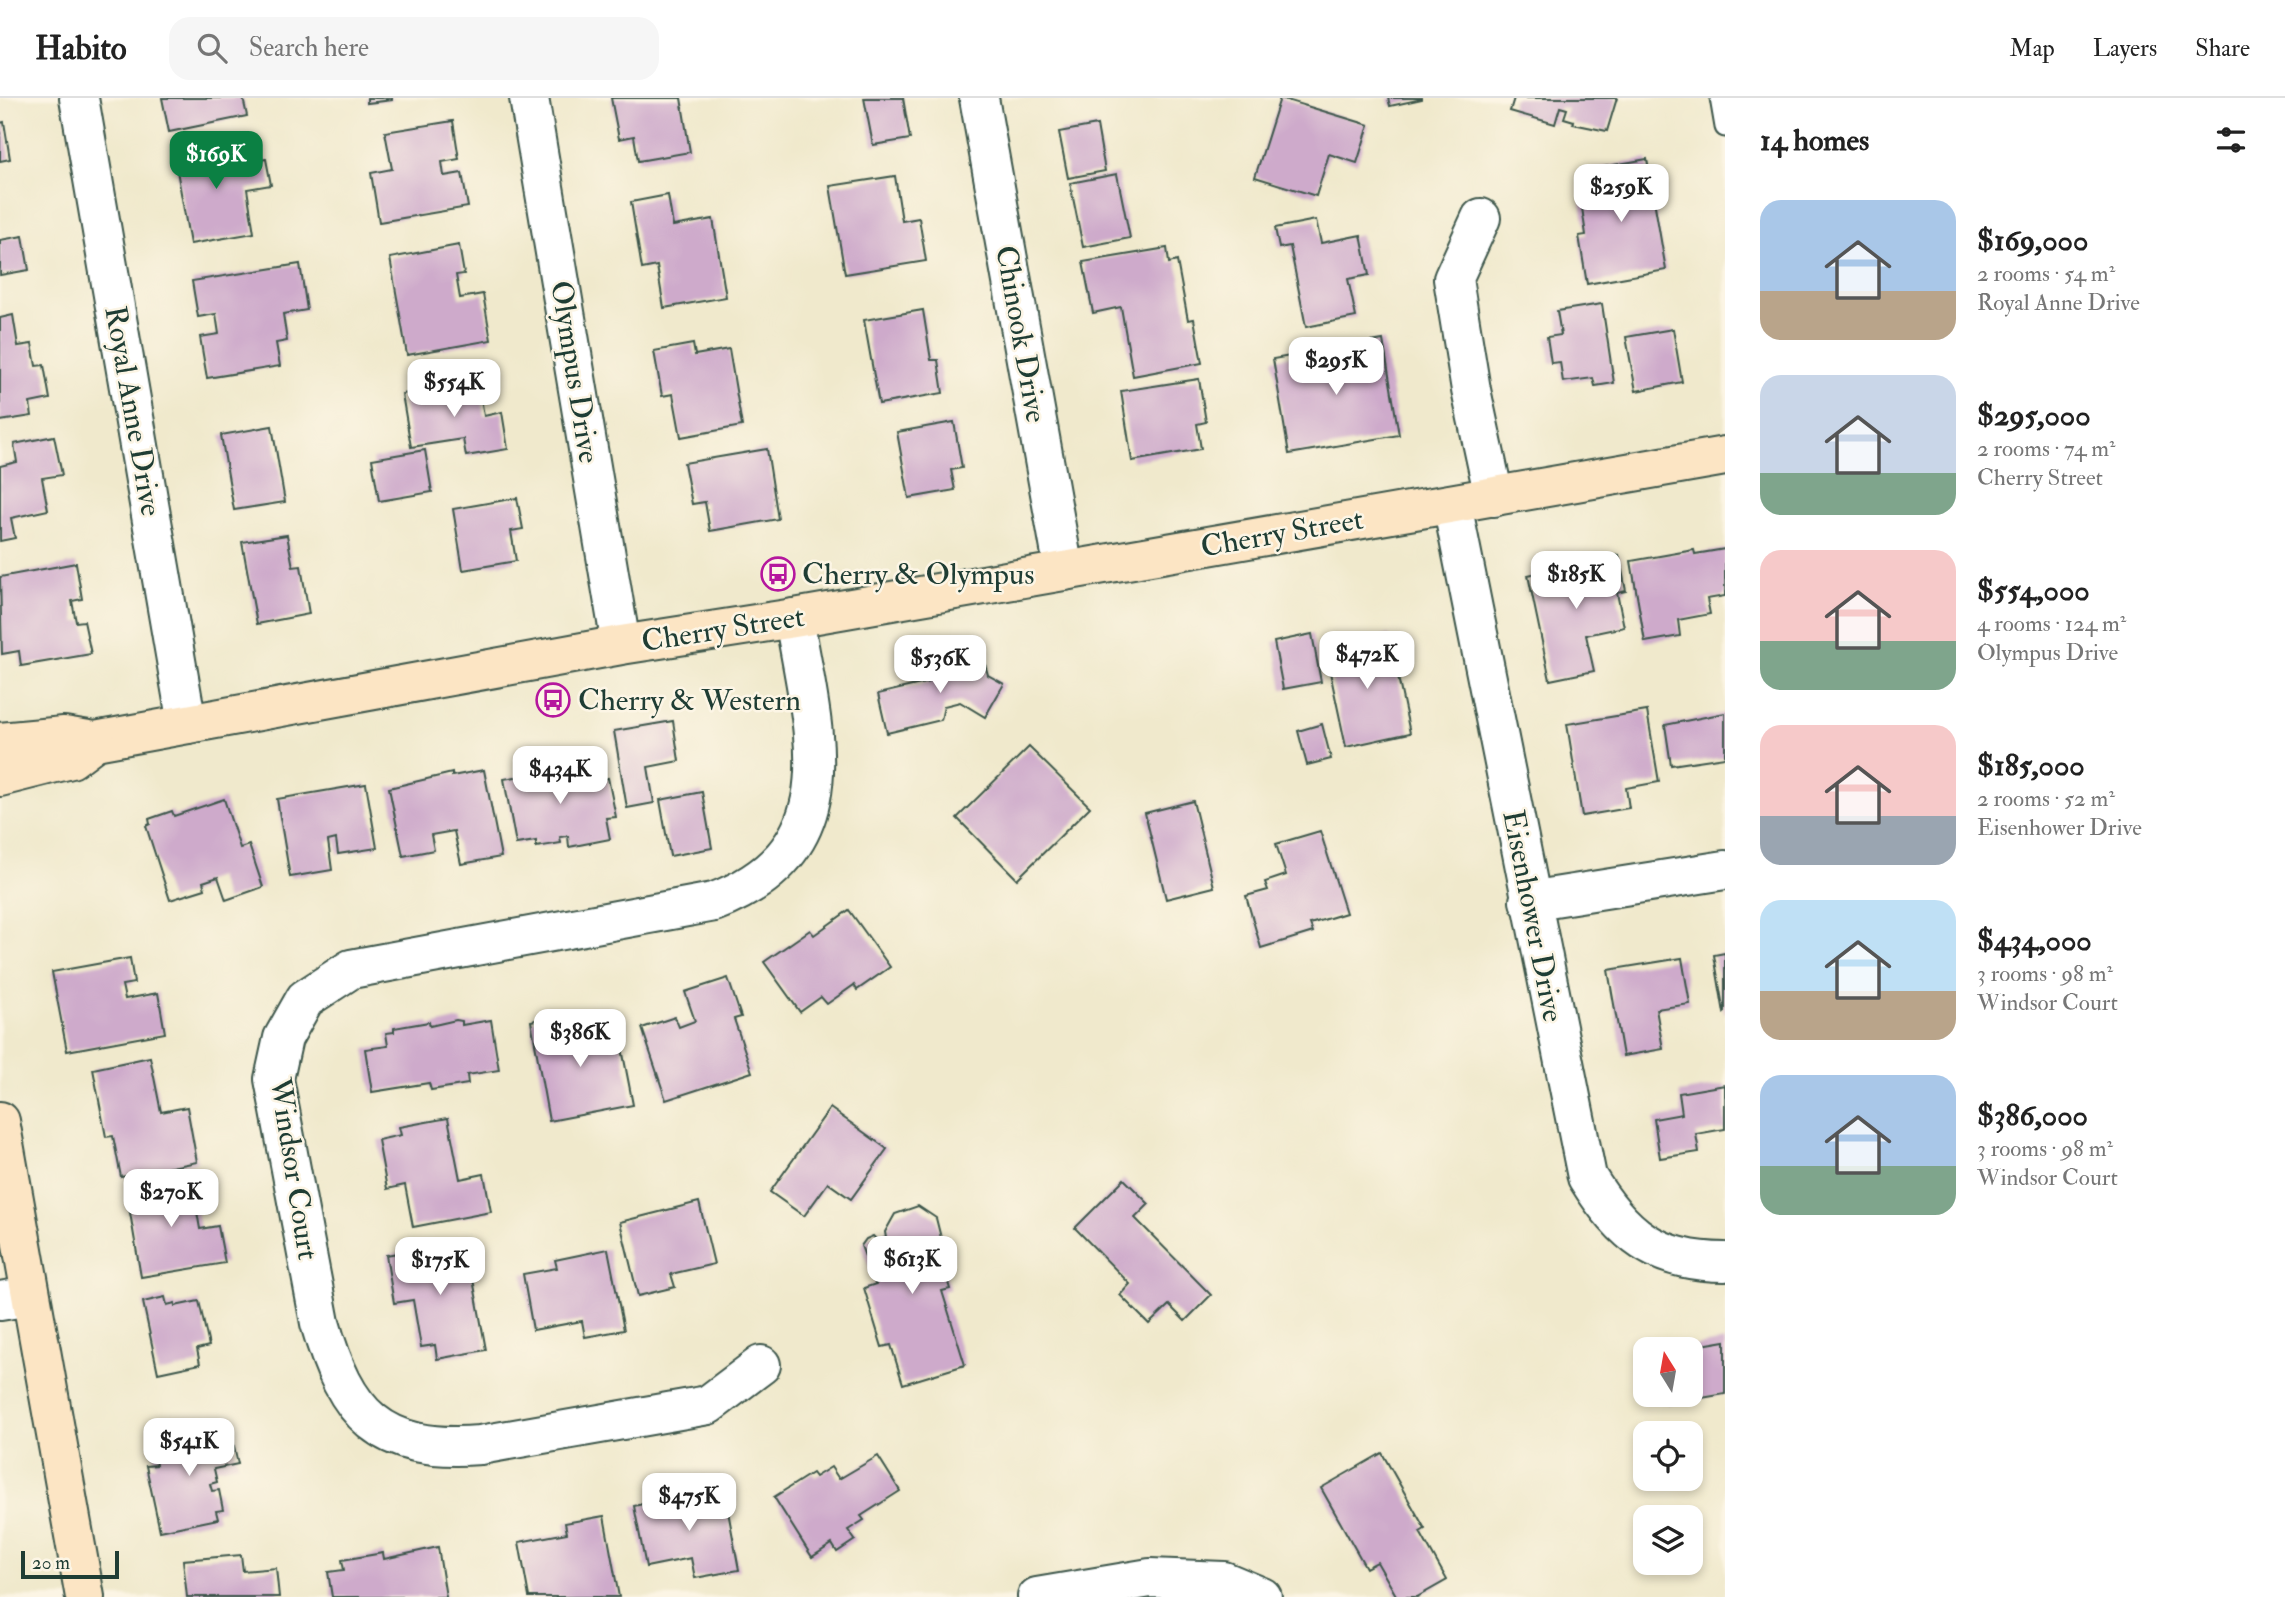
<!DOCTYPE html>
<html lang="en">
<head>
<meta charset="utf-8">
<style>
  :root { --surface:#fff; --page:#f6f6f6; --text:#222; --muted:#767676; --line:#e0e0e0; --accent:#0b8043 }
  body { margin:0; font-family:"IM FELL Double Pica",serif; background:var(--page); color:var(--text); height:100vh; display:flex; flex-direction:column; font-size:26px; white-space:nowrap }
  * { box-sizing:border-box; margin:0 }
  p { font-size:23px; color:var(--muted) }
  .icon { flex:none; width:38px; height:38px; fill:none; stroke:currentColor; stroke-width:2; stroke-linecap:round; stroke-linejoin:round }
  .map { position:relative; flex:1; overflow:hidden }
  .panel { display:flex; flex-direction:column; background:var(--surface); width:560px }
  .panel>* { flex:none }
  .needle { width:46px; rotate:349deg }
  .controls { position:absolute; left:1633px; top:1239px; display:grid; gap:14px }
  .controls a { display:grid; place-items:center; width:70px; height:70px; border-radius:14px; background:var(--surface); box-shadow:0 4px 10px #0003; font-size:35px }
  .scale { position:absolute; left:21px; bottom:18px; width:98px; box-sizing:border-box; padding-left:7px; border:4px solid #1f3d34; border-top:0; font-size:19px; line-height:24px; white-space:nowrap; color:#1f3d34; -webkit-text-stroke:5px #fcf5e5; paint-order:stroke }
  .price { position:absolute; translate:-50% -60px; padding:0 16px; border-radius:14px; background:#fff; color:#222; font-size:23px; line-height:46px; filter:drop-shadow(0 2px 4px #0008) }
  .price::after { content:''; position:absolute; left:50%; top:42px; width:21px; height:16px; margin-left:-10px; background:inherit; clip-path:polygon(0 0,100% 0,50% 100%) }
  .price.on { background:var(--accent); color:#fff }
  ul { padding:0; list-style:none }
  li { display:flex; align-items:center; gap:21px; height:175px; padding:0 35px }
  li span { display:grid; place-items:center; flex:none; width:196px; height:140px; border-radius:21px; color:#555 }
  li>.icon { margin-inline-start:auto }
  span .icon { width:84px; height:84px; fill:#fffc; stroke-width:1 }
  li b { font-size:30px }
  h2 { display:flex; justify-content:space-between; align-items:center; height:84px; padding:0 35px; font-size:30px }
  header { display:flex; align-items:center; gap:42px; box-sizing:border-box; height:98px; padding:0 35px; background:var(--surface); border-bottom:2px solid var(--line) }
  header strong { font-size:33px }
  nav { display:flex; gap:38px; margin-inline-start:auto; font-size:24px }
  .search { width:490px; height:63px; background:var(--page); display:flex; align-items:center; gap:18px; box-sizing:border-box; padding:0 24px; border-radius:21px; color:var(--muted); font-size:26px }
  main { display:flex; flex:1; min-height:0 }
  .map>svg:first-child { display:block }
  .building { fill:#ceaacb }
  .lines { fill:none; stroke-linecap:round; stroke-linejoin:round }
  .lane-casing { stroke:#3e574b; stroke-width:23 }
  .street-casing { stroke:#3e574b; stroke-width:42 }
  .secondary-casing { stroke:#3e574b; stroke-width:42 }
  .lane { stroke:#fff; stroke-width:19 }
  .street { stroke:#fff; stroke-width:38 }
  .secondary { stroke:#fce5c4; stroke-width:38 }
  .labels { text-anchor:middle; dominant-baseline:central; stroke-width:5; stroke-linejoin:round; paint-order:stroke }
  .street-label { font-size:30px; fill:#1f3d34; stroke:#fcf5e5 }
  .poi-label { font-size:30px; fill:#1f3d34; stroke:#fcf5e5; text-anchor:start }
</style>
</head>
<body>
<header>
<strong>Habito</strong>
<div class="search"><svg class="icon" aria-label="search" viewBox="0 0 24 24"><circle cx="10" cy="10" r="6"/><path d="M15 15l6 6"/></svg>Search here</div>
<nav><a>Map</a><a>Layers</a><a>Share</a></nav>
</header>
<main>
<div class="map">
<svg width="1725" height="1499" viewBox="0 0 1725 1499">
  <rect width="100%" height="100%" fill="#fcf5e5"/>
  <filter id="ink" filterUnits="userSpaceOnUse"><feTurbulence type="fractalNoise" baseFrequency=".0143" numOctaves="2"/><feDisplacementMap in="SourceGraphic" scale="14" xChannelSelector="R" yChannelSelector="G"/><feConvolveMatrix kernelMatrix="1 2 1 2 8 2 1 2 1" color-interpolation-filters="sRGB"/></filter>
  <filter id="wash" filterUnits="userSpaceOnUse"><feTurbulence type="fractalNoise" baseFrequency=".00686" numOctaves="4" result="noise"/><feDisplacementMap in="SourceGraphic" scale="28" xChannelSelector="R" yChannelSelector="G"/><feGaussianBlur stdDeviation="1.57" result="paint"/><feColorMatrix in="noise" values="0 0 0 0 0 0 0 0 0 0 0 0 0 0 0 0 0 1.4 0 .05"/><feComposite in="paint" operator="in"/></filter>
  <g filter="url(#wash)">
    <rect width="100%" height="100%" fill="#f0e9cc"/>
    <g id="blocks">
      <g class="building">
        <path d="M162 0H243L247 18 169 34Z"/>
        <path d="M367 0H392V2L367 5Z"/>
        <path d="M611 0H681L690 54 638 63 634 38 619 41Z"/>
        <path d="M864 0H903L910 41 873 47Z"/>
        <path d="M1280 0 1369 27 1357 65 1329 56 1316 98 1255 79Z"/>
        <path d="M1388 0H1422V1L1390 8Z"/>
        <path d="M1514 0H1617L1607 33 1573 26 1574 23 1564 20 1567 11 1560 9 1555 26 1510 13Z"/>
        <path d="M453 23 459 61 442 64 444 78 462 75 468 109 379 124 371 75 392 71 385 34Z"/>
        <path d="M4 24 10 61 0 63V25Z"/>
        <path d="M1097 27 1105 73 1068 80 1059 34Z"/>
        <path d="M206 38 210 62 229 59 231 68 266 61 271 87 247 91 254 135 190 146 172 44Z"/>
        <path d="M1647 61 1666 172 1587 186 1579 138 1586 137 1581 103 1591 102 1586 72Z"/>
        <path d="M1117 76 1130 140 1083 149 1070 85Z"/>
        <path d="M895 78 902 123 919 120 926 163 845 176 830 88Z"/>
        <path d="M668 97 673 128 713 121 726 199 664 210 657 168 642 171 631 104Z"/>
        <path d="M1316 122 1321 145 1361 137 1369 177 1348 181 1356 219 1306 229 1290 148 1279 150 1275 130Z"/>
        <path d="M23 138 29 172 0 177V142Z"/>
        <path d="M459 147 464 176 456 177 460 200 483 196 491 242 407 257 390 160Z"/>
        <path d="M1167 150 1169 165 1177 163 1188 222 1194 221 1202 265 1133 278 1121 209 1093 215 1083 164Z"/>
        <path d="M300 166 307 212 283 216 287 243 276 245 280 268 207 280 200 239 219 236 216 216 198 219 192 183Z"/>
        <path d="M1602 206 1614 285 1595 288 1593 280 1563 284 1560 264 1551 265 1547 239 1561 237 1557 213Z"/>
        <path d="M923 212 931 262H938L943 295 879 306 864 222Z"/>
        <path d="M13 217 18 248 32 246 36 268 44 267 50 301 30 305 32 318 0 323V220Z"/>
        <path d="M1673 231 1682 284 1636 293 1626 239Z"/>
        <path d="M1383 242 1399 337 1289 356 1273 261Z"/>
        <path d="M693 246 695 257 729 251 742 328 681 339 673 296 662 298 654 253Z"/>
        <path d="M1199 281 1206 324 1197 326 1201 351 1132 363 1121 293Z"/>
        <path d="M478 283 484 318 502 314 508 351 466 358 463 341 411 349 402 296Z"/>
        <path d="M954 324 962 370 951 372 955 392 909 400 897 334Z"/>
        <path d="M272 328 285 404 234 412 221 337Z"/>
        <path d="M54 338 62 377 42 380 48 412 11 420 15 440 0 443V368L17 364 14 346Z"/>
        <path d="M767 351 778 421 710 433 705 404 692 406 684 365Z"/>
        <path d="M425 352 432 394 379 403 372 361Z"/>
        <path d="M517 400 523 431 511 433 516 463 463 472 453 411Z"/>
        <path d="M287 437 293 469 301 468 309 516 257 526 242 444Z"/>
        <path d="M1725 451V498L1707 501 1710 516 1678 522 1680 538 1645 544 1631 463 1694 452 1695 456Z"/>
        <path d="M1619 457 1626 493 1617 495 1624 529 1586 537 1594 573 1550 582 1528 477Z"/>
        <path d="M76 465 82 501 72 503 76 524 84 523 91 556 21 568 19 553 2 556 0 479Z"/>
        <path d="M1312 536 1321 584 1283 591 1274 544Z"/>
        <path d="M1389 537 1410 635 1346 649 1325 551Z"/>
        <path d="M983 559 988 577 1004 586 985 619 960 604 944 608 941 622 887 635 878 596 929 584 925 572Z"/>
        <path d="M1647 613 1659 684 1626 690 1629 710 1582 718 1567 626Z"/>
        <path d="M1725 615V659L1671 667 1665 627Z"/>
        <path d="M673 623 679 663 648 669 654 705 627 710 614 633Z"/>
        <path d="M1322 626 1331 661 1307 667 1298 633Z"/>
        <path d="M1029 649 1090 709 1017 781 957 720Z"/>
        <path d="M594 665 597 682 608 680 616 719 606 720 610 741 569 749 568 738 560 739 561 745 536 749V743L516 746 504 681Z"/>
        <path d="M484 672 501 759 461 766 454 733 431 737 434 752 403 758 389 690 452 675V678Z"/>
        <path d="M366 686 377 750 338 756 336 741 328 743 332 772 290 779 277 701Z"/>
        <path d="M702 694 712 750 670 758 660 702Z"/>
        <path d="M224 701 240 750 249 747 263 789 226 802 218 779 203 784 205 791 170 802 146 728 150 726 149 721 172 713 174 718Z"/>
        <path d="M1193 703 1214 789 1166 801 1145 715Z"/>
        <path d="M1320 733 1346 815 1310 826 1313 834 1261 850 1246 798 1268 792 1265 784 1286 777 1276 746Z"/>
        <path d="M849 812 890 869 857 892 854 887 827 906 821 899 800 914 764 864 810 832 814 837Z"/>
        <path d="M1725 855V914L1724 915 1714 857Z"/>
        <path d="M130 860 134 885 122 887 125 901 158 895 165 935 67 953 52 874Z"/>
        <path d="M1682 860 1690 906 1656 911 1663 951 1623 958 1608 872Z"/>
        <path d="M728 880 741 919 734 921 752 974 666 1002 642 930 675 919 679 929 695 923 685 894Z"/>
        <path d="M571 915 576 938 618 930 633 1007 549 1023 531 923Z"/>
        <path d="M456 922 462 923V927L491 922 499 972 467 977 468 986 431 992 429 985 372 994 365 951 388 948 386 935 394 934V930L429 924 430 928Z"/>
        <path d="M150 959 161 1014 187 1009 197 1064 121 1079 113 1038 106 1039 93 971Z"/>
        <path d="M1725 987V1031L1696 1036 1699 1054 1660 1060 1654 1021 1682 1016 1679 995Z"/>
        <path d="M830 1010 887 1051 851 1101 828 1085 804 1118 770 1094Z"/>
        <path d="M448 1020 460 1081 484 1076 491 1114 413 1129 405 1087 387 1091 378 1042 401 1037 399 1029Z"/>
        <path d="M191 1079 200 1131 218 1128 225 1165 141 1179 126 1091Z"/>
        <path d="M1124 1081 1149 1106 1135 1120 1211 1197 1185 1223 1169 1207 1149 1226 1120 1197 1130 1186 1075 1130Z"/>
        <path d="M699 1104 714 1166 671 1176 675 1189 638 1198 620 1124Z"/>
        <path d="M918 1108 936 1120 942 1144 933 1165 941 1162 950 1191 942 1193 965 1267 903 1286 891 1247 882 1249 864 1190 876 1186 861 1148 866 1141 873 1138 877 1142 886 1140 885 1134 895 1116Z"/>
        <path d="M466 1143 486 1252 437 1261 435 1247 421 1249 413 1202 394 1205 386 1157Z"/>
        <path d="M608 1151 624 1232 585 1239 582 1223 533 1232 523 1176 557 1170 555 1162Z"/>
        <path d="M165 1199 167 1207 175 1205V1208L199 1203 209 1248 197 1251 200 1266 158 1275 143 1204Z"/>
        <path d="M1725 1243V1296L1667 1306 1665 1297H1690V1249Z"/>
        <path d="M230 1331 238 1366 214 1371 217 1384 210 1386 212 1393 219 1392 223 1412 216 1413 218 1421 160 1433 146 1368 156 1367 152 1347Z"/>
        <path d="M1382 1355 1425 1431 1420 1434 1447 1482 1417 1499H1397L1377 1464 1366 1470 1321 1390Z"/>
        <path d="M878 1358 900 1393 861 1418 864 1422 848 1432 855 1442 837 1454 832 1446 812 1459 774 1399 812 1375 815 1379 831 1369 839 1381Z"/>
        <path d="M724 1392 739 1472 695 1480 691 1460 646 1469 634 1408 690 1395V1398Z"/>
        <path d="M604 1418 619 1499H529L519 1444 567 1435 565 1425Z"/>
        <path d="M438 1449 446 1499H332L328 1474 344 1472 342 1462 383 1455 384 1461Z"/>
        <path d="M241 1457 243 1473 276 1470 279 1499H187L183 1462Z"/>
      </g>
    </g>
  </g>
  <g filter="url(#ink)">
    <use href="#blocks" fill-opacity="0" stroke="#3e574b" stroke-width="2"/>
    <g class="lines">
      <defs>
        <path id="lane" d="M1720 0 1725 29"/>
        <g id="street">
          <path d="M79 0 187 626"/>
          <path d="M529 0 621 547"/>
          <path d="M979 0 1064 473"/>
          <path d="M1481 120 1453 181 1471 292 1494 399"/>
          <path d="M1452 406 1587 1079C1622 1136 1655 1164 1725 1164"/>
          <path d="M1529 803 1725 772"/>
          <path d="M0 1203 30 1198"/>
          <path d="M761 1267 708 1307 480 1347C380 1355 346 1317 320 1225L274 981 283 940 305 901 351 871 714 804C853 751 813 634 794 520"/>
          <path d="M1037 1499 1150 1480 1224 1483 1262 1499"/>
        </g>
        <g id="secondary">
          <path d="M0 644 64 638 95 643 621 547 794 520 1725 358"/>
          <path d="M0 679 71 661 95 643"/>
          <path d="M0 1023 85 1499"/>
        </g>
      </defs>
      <use href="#lane" class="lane-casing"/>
      <use href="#street" class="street-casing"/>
      <use href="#secondary" class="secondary-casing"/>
      <use href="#lane" class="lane"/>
      <use href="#street" class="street"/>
      <use href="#secondary" class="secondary"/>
    </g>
  </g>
  <defs>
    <symbol id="bus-ring" viewBox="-11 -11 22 22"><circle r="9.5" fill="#fcf5e5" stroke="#b5179e" stroke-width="1.5"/><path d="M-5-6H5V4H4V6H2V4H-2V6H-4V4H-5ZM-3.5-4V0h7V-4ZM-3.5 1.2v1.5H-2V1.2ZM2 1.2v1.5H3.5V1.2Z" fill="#b5179e"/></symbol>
  </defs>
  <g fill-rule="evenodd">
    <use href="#bus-ring" x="759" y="457" width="38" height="38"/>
    <use href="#bus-ring" x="534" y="583" width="38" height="38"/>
  </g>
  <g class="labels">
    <g class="street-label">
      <text transform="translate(1021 236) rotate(80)">Chinook Drive</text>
      <text transform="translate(575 274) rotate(81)">Olympus Drive</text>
      <text transform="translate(133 313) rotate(80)">Royal Anne Drive</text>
      <text transform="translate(1282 435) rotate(-10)">Cherry Street</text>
      <text transform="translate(723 531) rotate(-9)">Cherry Street</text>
      <text transform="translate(1533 818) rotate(79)">Eisenhower Drive</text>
      <text transform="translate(294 1071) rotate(81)">Windsor Court</text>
    </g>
    <g class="poi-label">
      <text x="802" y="476">Cherry &amp; Olympus</text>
      <text x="578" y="602">Cherry &amp; Western</text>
    </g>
  </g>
</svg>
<div class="controls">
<a><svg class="needle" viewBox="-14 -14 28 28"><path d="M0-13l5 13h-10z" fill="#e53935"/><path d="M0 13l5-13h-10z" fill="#767676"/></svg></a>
<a><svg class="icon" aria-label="locate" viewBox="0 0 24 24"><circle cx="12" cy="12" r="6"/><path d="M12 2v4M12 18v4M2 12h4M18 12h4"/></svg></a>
<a><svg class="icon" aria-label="layers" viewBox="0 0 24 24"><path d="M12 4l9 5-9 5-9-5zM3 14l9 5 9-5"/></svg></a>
</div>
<div class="scale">20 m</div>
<b class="price on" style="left:216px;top:93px">$169K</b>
<b class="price" style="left:1621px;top:126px">$259K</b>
<b class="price" style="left:1336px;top:299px">$295K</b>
<b class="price" style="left:454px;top:321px">$554K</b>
<b class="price" style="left:1576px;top:513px">$185K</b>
<b class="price" style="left:1367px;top:593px">$472K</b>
<b class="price" style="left:940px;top:597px">$536K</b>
<b class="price" style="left:560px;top:708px">$434K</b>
<b class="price" style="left:580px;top:971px">$386K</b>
<b class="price" style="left:171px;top:1131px">$270K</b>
<b class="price" style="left:912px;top:1198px">$613K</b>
<b class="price" style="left:440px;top:1199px">$175K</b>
<b class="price" style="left:189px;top:1380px">$541K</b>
<b class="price" style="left:689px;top:1435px">$475K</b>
</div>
<section class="panel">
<h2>14 homes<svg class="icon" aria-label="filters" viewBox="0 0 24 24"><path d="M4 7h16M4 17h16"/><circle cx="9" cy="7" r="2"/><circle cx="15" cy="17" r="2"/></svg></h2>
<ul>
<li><span style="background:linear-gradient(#a9c7e8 65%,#b9a48a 0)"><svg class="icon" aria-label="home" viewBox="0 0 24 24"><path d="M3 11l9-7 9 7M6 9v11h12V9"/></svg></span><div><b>$169,000</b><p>2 rooms · 54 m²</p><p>Royal Anne Drive</p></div></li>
<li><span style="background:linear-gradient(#c9d6e8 70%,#7fa58c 0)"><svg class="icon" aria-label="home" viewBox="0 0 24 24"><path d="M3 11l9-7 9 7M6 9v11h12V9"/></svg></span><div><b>$295,000</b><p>2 rooms · 74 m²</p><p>Cherry Street</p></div></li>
<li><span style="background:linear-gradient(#f6c9c9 65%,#7fa58c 0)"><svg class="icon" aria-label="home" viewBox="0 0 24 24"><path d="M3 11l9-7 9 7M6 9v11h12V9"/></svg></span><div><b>$554,000</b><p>4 rooms · 124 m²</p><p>Olympus Drive</p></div></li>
<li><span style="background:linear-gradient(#f6c9c9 65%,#9aa5b1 0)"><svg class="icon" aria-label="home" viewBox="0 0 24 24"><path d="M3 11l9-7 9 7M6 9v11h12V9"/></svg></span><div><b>$185,000</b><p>2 rooms · 52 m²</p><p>Eisenhower Drive</p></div></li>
<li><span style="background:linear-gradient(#bfe0f5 65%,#b9a48a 0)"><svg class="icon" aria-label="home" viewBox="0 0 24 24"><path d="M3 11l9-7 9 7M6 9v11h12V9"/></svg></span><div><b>$434,000</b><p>3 rooms · 98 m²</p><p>Windsor Court</p></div></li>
<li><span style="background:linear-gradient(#a9c7e8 65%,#7fa58c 0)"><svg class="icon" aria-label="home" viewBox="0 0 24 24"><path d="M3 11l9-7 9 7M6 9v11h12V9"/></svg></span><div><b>$386,000</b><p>3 rooms · 98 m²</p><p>Windsor Court</p></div></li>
</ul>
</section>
</main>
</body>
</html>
